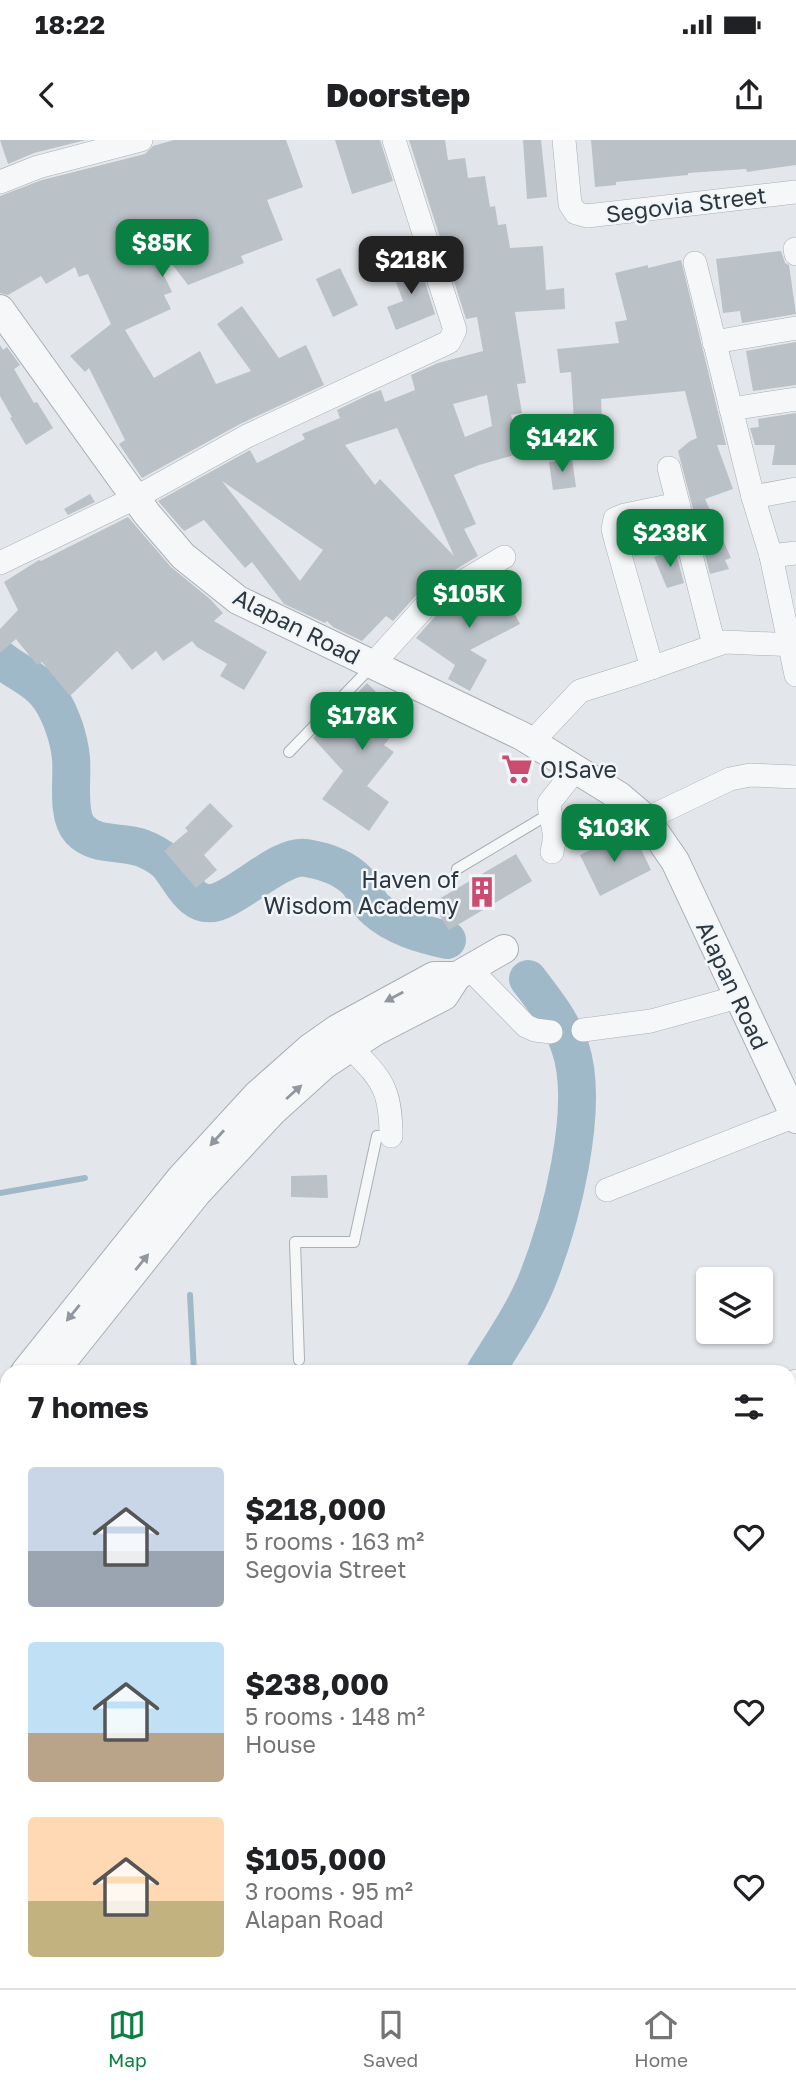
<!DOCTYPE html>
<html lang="en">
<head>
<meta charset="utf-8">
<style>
  :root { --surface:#fff; --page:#f6f6f6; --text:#202124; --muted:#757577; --line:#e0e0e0; --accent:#0b8043 }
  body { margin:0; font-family:"Golos Text",sans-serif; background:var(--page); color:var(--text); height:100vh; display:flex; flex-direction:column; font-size:26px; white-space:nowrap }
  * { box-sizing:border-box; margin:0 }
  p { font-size:23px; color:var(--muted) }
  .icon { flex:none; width:38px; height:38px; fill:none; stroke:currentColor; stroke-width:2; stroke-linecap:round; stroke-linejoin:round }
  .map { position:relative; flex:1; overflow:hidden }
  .details { position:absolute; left:0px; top:1225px; width:796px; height:623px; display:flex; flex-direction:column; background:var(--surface); border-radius:21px 21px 0 0; box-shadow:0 2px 5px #0004 }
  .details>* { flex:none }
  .tools { position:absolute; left:696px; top:1127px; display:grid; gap:14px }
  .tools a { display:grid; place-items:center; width:77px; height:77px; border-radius:7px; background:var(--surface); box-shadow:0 2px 5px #0004; font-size:35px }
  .price { position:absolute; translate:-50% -60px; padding:0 16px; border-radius:14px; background:var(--accent); color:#fff; font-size:23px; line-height:46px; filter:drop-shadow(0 2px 4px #0008) }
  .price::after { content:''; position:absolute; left:50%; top:42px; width:21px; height:16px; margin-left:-10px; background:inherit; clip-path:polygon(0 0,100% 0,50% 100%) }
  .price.current { background:#222; color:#fff }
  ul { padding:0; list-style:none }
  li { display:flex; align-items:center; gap:21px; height:175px; padding:0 28px }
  li span { display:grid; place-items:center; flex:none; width:196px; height:140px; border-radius:7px; color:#555 }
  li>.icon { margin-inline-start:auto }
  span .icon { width:84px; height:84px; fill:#fffc; stroke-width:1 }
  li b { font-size:30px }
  h2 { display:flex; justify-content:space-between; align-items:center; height:84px; padding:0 28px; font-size:30px }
  .status { display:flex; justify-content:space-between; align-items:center; height:49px; padding:0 35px; background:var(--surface); direction:ltr }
  .status svg { height:19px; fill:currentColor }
  header { display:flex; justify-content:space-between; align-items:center; height:91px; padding:0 28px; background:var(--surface); font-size:32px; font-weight:800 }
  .tab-bar { display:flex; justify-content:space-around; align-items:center; height:98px; border-top:2px solid var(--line); background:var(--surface); font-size:19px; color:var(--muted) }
  .tab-bar a { display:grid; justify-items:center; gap:4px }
  .tab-bar .current { color:var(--accent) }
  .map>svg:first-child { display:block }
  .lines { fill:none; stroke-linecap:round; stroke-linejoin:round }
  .stream { stroke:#a0b9c9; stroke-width:6 }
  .river { stroke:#a0b9c9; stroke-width:38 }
  .building { fill:#bac1c7; fill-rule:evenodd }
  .service-casing { stroke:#a8afb5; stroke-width:12 }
  .minor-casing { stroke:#a8afb5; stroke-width:24 }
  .tertiary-casing { stroke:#a8afb5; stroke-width:30 }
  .service { stroke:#f6f7f9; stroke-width:10 }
  .minor { stroke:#f6f7f9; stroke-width:23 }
  .tertiary { stroke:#f6f7f9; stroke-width:28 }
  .oneway { fill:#90979e }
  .labels { text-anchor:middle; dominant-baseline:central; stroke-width:5; stroke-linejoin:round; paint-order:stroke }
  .street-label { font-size:23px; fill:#2b3742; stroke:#f3f6f8 }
  .poi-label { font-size:23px; fill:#2b3742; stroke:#f3f6f8; text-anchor:start }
</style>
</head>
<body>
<div class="status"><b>18:22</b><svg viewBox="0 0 49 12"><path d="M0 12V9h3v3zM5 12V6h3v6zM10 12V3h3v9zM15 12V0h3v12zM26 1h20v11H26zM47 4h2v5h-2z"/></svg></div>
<header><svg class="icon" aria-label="back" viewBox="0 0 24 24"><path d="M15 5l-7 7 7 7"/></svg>Doorstep<svg class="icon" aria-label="share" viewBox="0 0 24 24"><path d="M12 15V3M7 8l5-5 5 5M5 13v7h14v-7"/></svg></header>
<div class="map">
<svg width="796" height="1848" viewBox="0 0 796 1848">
  <rect width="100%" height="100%" fill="#e3e7eb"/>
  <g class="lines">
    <g class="stream">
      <path d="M0 1053 85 1038"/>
      <path d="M190 1155 194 1232"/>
    </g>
    <g class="river">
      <path d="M0 519C16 532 38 540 50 558 61 574 69 598 71 618 73 638 66 675 80 690 98 709 127 699 149 711 155 714 163 719 167 723 181 738 191 770 217 762 244 753 281 714 306 718 325 721 344 727 358 742 365 750 367 762 375 769 395 787 421 794 447 800"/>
      <path d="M485 1232C503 1203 523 1174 536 1143 560 1084 591 968 570 907 562 882 544 860 528 839"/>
      <path d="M582 1841 595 1848"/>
    </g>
  </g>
  <g class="building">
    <path d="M0 0H86L34 13 8 24Z"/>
    <path d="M174 0H286L303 47 267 60 283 100 241 116 244 123 188 145 166 116 157 121 172 152 164 155 171 169 125 190 154 238 200 211 216 244 251 231 217 184 242 166 279 218 306 205 324 245 240 284 142 338 119 304 125 300 89 228 85 232 70 216 111 184 88 134 79 137 75 127 46 144 41 136 8 155 0 153V56L42 40 145 14 153 6Z"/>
    <path d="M335 0H380L393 41 352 54Z"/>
    <path d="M409 0H445L448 20 465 18 468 38 485 36 490 67 495 66 498 85 506 84 510 108 543 106 546 150 564 148 565 169 515 172 526 243 517 244 522 273 511 275 521 313 479 325 454 335 476 384 464 389 478 416 421 450 393 481 386 476 362 501 333 487 327 481 325 483 284 464 252 422 245 428 204 380 184 391 158 361 250 310 257 323 305 299 302 294 340 278 337 270 370 254 381 250 385 262 415 250 411 235 438 223 483 211 477 177 466 179ZM487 255 492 286 465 297 453 264ZM397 288 454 416 380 339 375 345 345 305ZM222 341 323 410 300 441Z"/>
    <path d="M523 0H541L547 57 527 59Z"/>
    <path d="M591 0H796V25L747 32 746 29 688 33V35L616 42V45L595 47Z"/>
    <path d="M781 111 785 123 789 125 796 174 742 183 740 171 723 173 716 119Z"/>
    <path d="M418 120 435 174 396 190 387 167 403 161 391 129Z"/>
    <path d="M681 120 726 305H717L733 349 705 359 731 418 725 420 729 429 710 434 678 311 690 301 697 298 685 251 601 259 602 280 574 281 571 232 560 233 557 209 619 203 615 182 627 180 615 133 648 125V128Z"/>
    <path d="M340 128 358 165 333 177 316 139Z"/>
    <path d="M796 202V245L753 251 746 211Z"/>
    <path d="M0 205 3 210 7 207 20 225 14 229 34 263 37 262 53 288 26 305 10 278 12 277 0 256Z"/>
    <path d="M796 273V325H772L775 305H755L750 288 759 287 758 279Z"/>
    <path d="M572 319 576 347 553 350 549 322Z"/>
    <path d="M90 354 95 362 68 375 64 369Z"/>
    <path d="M128 377 171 427 210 459 223 473 214 481 267 512 244 550 220 536 227 524 197 507 192 501 163 521 156 511 132 530 117 511 70 556 42 522 37 525 16 499 0 513V489L18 470 4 442 39 420 41 421Z"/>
    <path d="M640 386 649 412 635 416 627 389Z"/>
    <path d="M673 410H675L684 443 667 448 654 417Z"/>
    <path d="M496 438 520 484 470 510 487 520 470 551 448 539 455 525 416 498 438 473Z"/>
    <path d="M367 543 385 561 392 552 414 568 384 605 394 612 367 646 389 662 369 691 322 659 343 631 313 598 345 569 344 567Z"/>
    <path d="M210 663 233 686 204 715 217 730 196 748 164 711 188 691 185 688Z"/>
    <path d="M624 693 632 710 640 707 651 730 600 756 580 715Z"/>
    <path d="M516 714 532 741 449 790 432 763Z"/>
    <path d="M327 1035 328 1058 291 1057V1036Z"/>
  </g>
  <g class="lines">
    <defs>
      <g id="service">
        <path d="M289 612 372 526"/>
        <path d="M457 729 549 674"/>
        <path d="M299 1220 295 1102H354L377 996H391"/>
      </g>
      <g id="minor">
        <path d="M564 0 570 64 576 73 587 76 796 52"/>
        <path d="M0 42 38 27 141 0"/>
        <path d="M795 109 796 114"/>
        <path d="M695 123 753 357 771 416 796 535"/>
        <path d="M714 202 796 188"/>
        <path d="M731 269 796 259"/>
        <path d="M669 328 714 505"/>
        <path d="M753 357 796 349"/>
        <path d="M771 416 796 413"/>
        <path d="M0 423 135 358 247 296 449 202 455 190 394 0"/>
        <path d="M373 524 429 462 504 417"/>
        <path d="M652 528 616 401 613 389 615 379 625 375 678 364"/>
        <path d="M532 602 580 551 637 533 725 502 796 505"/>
        <path d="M646 679 730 639 750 635 796 637"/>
        <path d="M552 712C558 689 550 684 549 663L576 629"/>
        <path d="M470 829 526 886 535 890 551 892"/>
        <path d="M583 890 651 881 738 857"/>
        <path d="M350 907C382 939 391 949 391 996"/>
        <path d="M607 1050 795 976"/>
        <path d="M789 1243 796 1241"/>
        <path d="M789 1438 796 1436"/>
        <path d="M789 1607 796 1606"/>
        <path d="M789 1817 796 1815"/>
      </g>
      <g id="tertiary">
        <path d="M0 169 147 374 183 416 238 460 522 596 619 656 646 679 675 721 796 979"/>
        <path d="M25 1232 180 1039 257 955 310 908 337 889 434 836H457"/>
        <path d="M54 1232 197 1053 273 971 324 925 374 892 444 856 457 836 504 809"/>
        <path d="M0 1263 7 1255"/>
        <path d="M0 1298 7 1290"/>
      </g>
    </defs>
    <use href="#service" class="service-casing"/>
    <use href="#minor" class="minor-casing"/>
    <use href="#tertiary" class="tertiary-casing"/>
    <use href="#service" class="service"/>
    <use href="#minor" class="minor"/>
    <use href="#tertiary" class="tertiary"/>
  </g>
  <defs><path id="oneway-solid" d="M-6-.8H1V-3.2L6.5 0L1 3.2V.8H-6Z" transform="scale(1.75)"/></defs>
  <g class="oneway">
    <use href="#oneway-solid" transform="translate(394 857) rotate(152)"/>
    <use href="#oneway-solid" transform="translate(294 952) rotate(-42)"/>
    <use href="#oneway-solid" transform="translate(217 998) rotate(132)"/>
    <use href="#oneway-solid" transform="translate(142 1122) rotate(-51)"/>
    <use href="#oneway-solid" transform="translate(73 1173) rotate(129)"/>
  </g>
  <defs>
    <symbol id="supermarket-bare" viewBox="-9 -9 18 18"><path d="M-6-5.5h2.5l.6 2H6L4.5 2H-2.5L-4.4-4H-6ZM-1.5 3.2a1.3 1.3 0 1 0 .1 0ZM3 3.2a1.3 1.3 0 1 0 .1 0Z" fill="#ca4d71" stroke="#f3f6f8" stroke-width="2.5" paint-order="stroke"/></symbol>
    <symbol id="building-bare" viewBox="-9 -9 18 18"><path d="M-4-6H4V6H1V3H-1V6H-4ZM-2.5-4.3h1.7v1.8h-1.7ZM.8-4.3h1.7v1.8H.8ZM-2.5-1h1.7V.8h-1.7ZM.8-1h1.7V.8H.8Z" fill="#ca4d71" stroke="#f3f6f8" stroke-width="2.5" paint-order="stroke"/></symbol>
  </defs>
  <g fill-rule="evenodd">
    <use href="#supermarket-bare" x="495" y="607" width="44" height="44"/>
    <use href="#building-bare" x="460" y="730" width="44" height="44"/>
  </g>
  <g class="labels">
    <g class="street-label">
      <text transform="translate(686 64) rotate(-7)">Segovia Street</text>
      <text transform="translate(297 486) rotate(27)">Alapan Road</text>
      <text transform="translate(733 845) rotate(65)">Alapan Road</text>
    </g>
    <g class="poi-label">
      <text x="540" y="629">O!Save</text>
      <text x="459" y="739" text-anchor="end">Haven of<tspan x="459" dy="26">Wisdom Academy</tspan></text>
    </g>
  </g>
</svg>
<div class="tools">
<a><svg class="icon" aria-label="layers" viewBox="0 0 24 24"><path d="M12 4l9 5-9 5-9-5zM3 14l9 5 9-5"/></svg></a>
</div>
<b class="price" style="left:162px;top:139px">$85K</b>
<b class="price current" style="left:411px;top:156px">$218K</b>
<b class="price" style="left:562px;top:334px">$142K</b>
<b class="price" style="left:670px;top:429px">$238K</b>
<b class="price" style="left:469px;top:490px">$105K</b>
<b class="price" style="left:362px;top:612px">$178K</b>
<b class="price" style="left:614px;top:724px">$103K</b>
<section class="details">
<h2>7 homes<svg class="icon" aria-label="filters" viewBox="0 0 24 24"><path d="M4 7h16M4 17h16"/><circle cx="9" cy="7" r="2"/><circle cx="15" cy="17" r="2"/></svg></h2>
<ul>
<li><span style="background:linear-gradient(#c9d6e8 60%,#9aa5b1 0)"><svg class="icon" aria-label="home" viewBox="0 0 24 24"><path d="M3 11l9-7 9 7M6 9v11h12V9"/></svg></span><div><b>$218,000</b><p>5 rooms · 163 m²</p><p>Segovia Street</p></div><svg class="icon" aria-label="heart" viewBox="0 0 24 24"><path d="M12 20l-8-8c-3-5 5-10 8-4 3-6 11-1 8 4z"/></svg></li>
<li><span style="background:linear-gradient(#bfe0f5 65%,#b9a48a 0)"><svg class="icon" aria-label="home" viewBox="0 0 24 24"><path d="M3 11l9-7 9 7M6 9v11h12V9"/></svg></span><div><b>$238,000</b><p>5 rooms · 148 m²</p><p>House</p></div><svg class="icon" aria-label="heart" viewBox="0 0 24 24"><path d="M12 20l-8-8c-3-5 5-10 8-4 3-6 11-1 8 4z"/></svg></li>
<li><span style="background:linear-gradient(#ffd9b3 60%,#c2b280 0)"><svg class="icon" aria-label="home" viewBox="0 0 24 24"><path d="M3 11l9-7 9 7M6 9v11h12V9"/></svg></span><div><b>$105,000</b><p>3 rooms · 95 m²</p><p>Alapan Road</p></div><svg class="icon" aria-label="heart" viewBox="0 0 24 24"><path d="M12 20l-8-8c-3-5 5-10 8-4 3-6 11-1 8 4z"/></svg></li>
</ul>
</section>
</div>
<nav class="tab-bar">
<a class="current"><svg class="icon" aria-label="map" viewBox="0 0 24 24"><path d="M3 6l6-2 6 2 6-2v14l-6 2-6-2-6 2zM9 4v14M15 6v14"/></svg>Map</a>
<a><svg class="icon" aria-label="saved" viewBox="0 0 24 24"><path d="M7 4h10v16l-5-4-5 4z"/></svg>Saved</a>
<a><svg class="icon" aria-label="home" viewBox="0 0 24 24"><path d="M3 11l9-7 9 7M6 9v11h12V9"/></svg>Home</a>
</nav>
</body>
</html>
